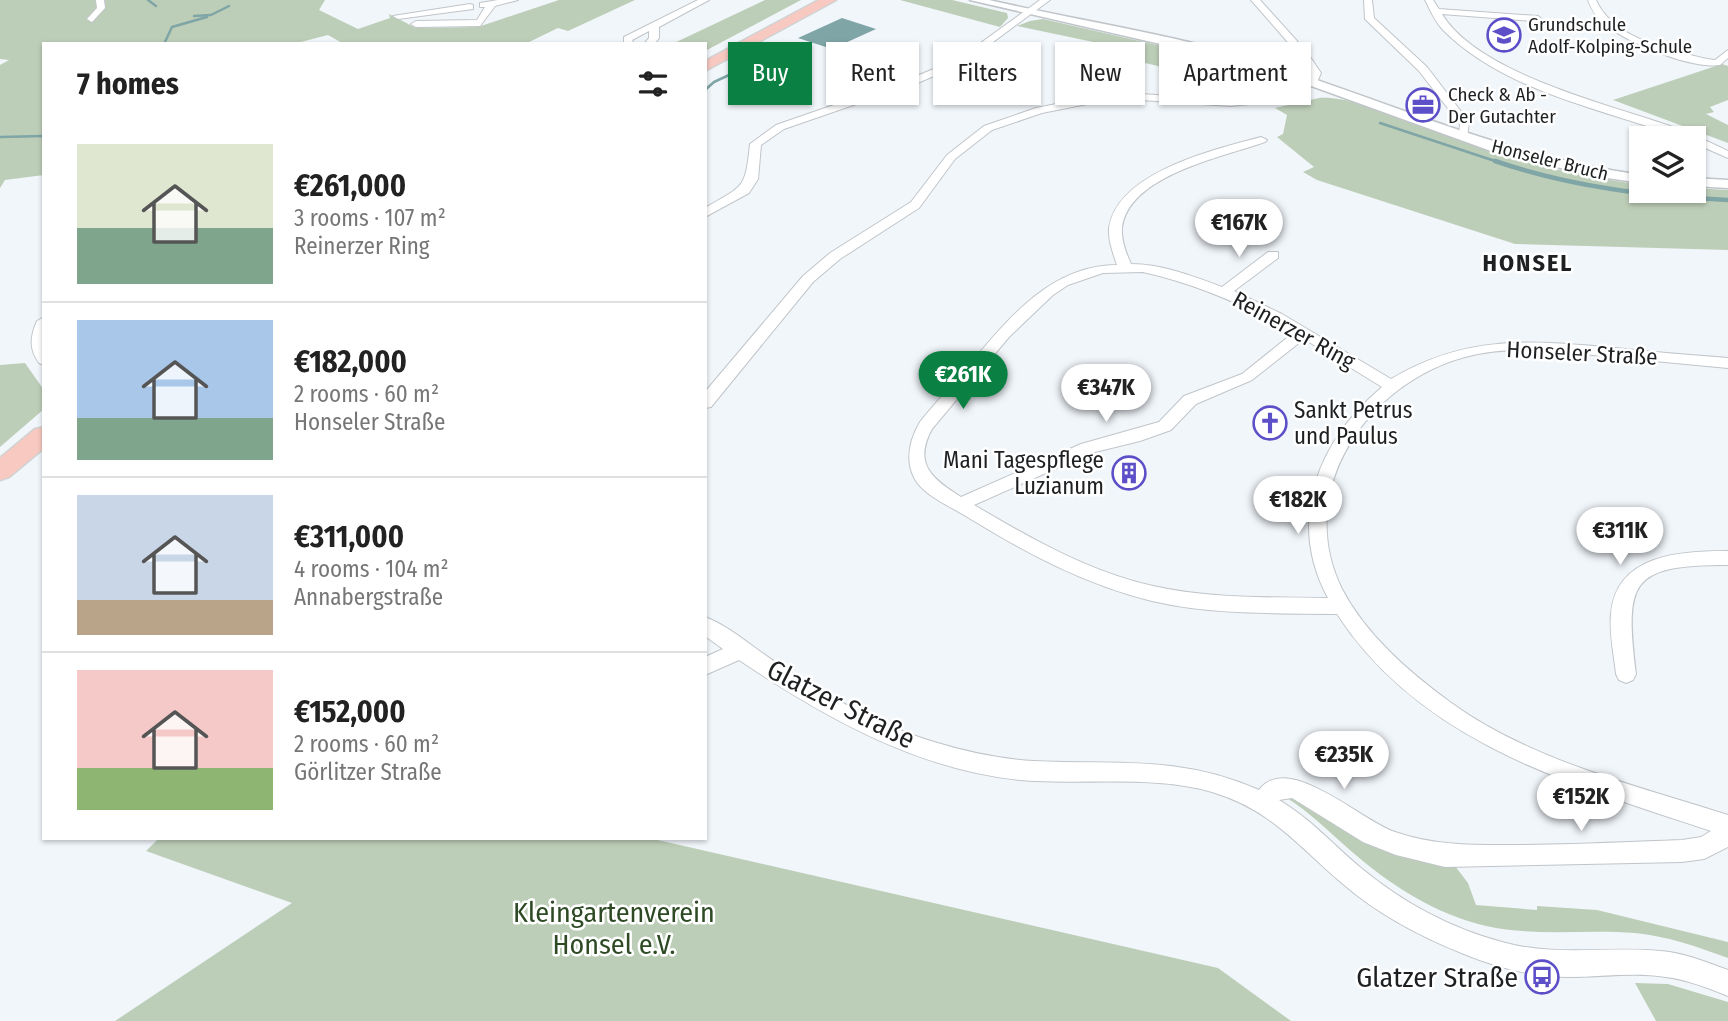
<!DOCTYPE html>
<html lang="en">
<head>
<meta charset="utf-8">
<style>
  :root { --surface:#fff; --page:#f6f6f6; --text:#222; --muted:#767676; --line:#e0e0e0; --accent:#0b8043 }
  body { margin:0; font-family:"Fira Sans Condensed",sans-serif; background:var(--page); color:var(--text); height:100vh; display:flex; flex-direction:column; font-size:26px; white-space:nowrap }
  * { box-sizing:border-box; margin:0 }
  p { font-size:23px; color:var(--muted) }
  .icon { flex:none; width:38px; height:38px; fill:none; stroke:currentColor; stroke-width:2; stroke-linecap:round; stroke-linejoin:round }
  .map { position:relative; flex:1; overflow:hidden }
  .panel { position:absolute; left:42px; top:42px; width:665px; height:798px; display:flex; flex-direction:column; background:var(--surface); border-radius:0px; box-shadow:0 2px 5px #0004 }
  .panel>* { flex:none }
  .banner { position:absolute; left:728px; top:42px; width:665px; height:63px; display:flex; gap:14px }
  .tools { position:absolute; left:1629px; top:126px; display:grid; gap:14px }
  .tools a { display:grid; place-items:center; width:77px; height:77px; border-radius:0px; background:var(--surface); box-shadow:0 2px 5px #0004; font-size:35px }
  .price { position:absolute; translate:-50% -60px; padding:0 16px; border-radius:24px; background:#fff; color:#222; font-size:23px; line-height:46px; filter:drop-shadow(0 2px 4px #0008) }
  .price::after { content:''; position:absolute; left:50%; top:42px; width:21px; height:16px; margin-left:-10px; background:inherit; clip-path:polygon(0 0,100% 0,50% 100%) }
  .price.selected { background:var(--accent); color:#fff }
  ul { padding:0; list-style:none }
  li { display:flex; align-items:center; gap:21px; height:175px; padding:0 35px }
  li+li { border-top:2px solid var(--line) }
  li span { display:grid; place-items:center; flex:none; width:196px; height:140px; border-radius:0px; color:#555 }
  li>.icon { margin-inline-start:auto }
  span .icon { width:84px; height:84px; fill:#fffc; stroke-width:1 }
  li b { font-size:30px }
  h2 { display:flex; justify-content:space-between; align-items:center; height:84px; padding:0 35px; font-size:30px }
  .chip { padding:0 24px; border-radius:0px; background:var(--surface); box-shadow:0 2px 5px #0004; font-size:24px; line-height:63px }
  .chip.selected { background:var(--accent); color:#fff }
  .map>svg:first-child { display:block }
  .green { fill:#bdceb8 }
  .water { fill:#7fa5a6 }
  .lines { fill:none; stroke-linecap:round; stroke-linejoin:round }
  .stream-far1 { stroke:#7fa5a6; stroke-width:2.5 }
  .stream { stroke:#7fa5a6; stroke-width:4.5 }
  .minor-casing { stroke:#c0c5c9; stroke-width:2 }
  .tertiary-casing { stroke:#c0c5c9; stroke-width:3 }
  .primary-casing { stroke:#d2d2d3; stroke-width:3 }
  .minor { fill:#fff; fill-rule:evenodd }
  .tertiary { fill:#fff; fill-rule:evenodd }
  .primary { fill:#f8c9c0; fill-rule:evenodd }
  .labels { text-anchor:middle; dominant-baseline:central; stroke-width:5; stroke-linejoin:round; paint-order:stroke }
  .far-poi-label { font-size:19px; fill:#1e2022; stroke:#fff; text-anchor:start }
  .far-street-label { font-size:19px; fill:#1e2022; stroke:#fff }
  .street-label { font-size:23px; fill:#1e2022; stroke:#fff }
  .poi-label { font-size:23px; fill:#1e2022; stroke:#fff; text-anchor:start }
  .far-district-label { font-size:24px; font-weight:bold; letter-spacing:2px; fill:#1e2022; stroke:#fff }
  .near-street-label { font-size:28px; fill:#1e2022; stroke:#fff }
  .near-park-label { font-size:28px; fill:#2d4a24; stroke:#fff }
  .near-poi-label { font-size:28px; fill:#1e2022; stroke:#fff; text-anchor:end }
</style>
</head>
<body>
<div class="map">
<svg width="1728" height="1021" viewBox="0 0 1728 1021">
  <rect width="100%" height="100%" fill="#f1f6fb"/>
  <g class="green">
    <path d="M0 0H325L319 10 358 29 390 18 389 14 416 28 478 27 559 0H635L568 31 558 28 525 44H344L328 35 293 44H44V175L5 180 0 188V65L9 60 0 59Z"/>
    <path d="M765 0H801L705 51V44H672Z"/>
    <path d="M900 0H952L1007 13 1008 18 1000 27Z"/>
    <path d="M1043 19 1236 63 1284 80V88L1257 97H1212L1175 70 1111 55 1117 47 1017 26 1030 21Z"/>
    <path d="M1722 64 1728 66V100L1710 107 1714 112 1706 114 1728 125V143L1613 100Z"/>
    <path d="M1319 98C1360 95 1453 136 1494 151 1542 167 1591 179 1641 184L1642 191H1694V188L1728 190V250L1515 244 1317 180 1303 172 1314 167 1277 137 1283 134 1287 115 1275 108Z"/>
    <path d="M25 363 44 390V409L0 447V365Z"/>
    <path d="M1295 795 1452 862 1468 883 1476 905 1537 910V906L1597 910 1728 942V958C1698 947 1667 936 1635 933 1585 929 1535 937 1486 926 1435 914 1390 885 1351 851 1329 832 1310 812 1285 797Z"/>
    <path d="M159 838H649L1218 968 1291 1021H115L292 903 146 851Z"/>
    <path d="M1635 983 1668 984 1728 1002V1021H1656Z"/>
  </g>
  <path class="water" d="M842 18 876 29 832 49 798 38Z"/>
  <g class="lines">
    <g class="stream-far1">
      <path d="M148 0 156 6"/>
      <path d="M194 16 211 15 229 6"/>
      <path d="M164 44 172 27 207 17"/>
      <path d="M705 90 714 82 796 44"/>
      <path d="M1380 123 1501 163"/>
      <path d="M0 137 44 136"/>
    </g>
    <path class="stream" d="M1495 161C1571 187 1648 196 1728 200"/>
    <defs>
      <g id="minor">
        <path d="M96 0H104L105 8 92 22 87 19 97 8Z"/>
        <path d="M498 0H518L495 6 480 26 416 27 411 24 416 21 477 20 485 7H480V3Z"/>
        <path d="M698 0H709L659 27V38L654 44H644L649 38V31L632 40 634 44H624V37Z"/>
        <path d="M1040 0H1050L966 62 920 82 784 129 761 145 758 179 749 193 705 217V208C744 185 745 190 750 144L776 125 912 78 960 58Z"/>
        <path d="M1251 0H1260L1306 51 1321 73 1316 84 1276 101 1231 106 1141 100 1097 102 1042 113 992 130 955 159 919 208 840 259 813 282 711 407 705 408V392L803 276 830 253 911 202 947 155 984 126 1036 108 1097 96 1141 94 1231 100 1270 96 1308 80 1311 73 1299 55Z"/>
        <path d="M1364 0H1372L1374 18 1427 67 1469 122 1467 138H1459L1460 124 1419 71 1365 19Z"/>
        <path d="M1425 0H1433L1439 9 1538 16 1546 23 1544 25H1538L1533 21 1442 14C1477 72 1602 103 1664 124 1686 131 1707 141 1728 151V158L1694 143V138H1682C1603 109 1505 92 1443 30 1434 20 1431 11 1425 0Z"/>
        <path d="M1588 0H1596C1613 39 1670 50 1707 59L1715 60 1728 50V58L1720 65C1691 69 1630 44 1607 26 1597 19 1592 11 1588 0Z"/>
        <path d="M470 4 473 5V9L398 19 393 16Z"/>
        <path d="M1261 137 1267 140 1265 142C1224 157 1128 175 1122 228 1121 240 1126 253 1131 264 1162 264 1193 276 1222 287L1268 252H1278V258L1234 291 1282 314 1391 379C1466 334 1532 340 1615 348 1653 352 1690 355 1728 358V368C1689 364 1651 361 1612 357 1565 352 1512 344 1465 357 1368 383 1293 490 1342 589 1366 635 1409 672 1450 702 1531 761 1635 785 1728 815V847L1704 859 1682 862 1445 867 1396 855 1363 842 1292 798 1279 800C1310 818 1333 845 1361 868 1402 902 1450 928 1502 942 1555 957 1608 946 1661 951 1684 953 1706 962 1728 970V996C1708 988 1688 980 1666 977 1634 972 1601 977 1569 977 1533 977 1498 968 1464 954 1421 937 1379 915 1343 884 1298 846 1272 810 1212 792 1155 776 1094 784 1035 781 926 775 827 719 739 660L705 675V657L723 649 705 636V617C728 625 756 650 777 663 825 695 879 725 934 742 967 752 1000 759 1034 761 1116 765 1180 755 1259 790 1288 751 1361 821 1395 832 1435 846 1475 845 1516 845 1572 845 1627 842 1682 840L1701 837 1711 831C1572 785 1421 743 1337 614 1275 613 1212 615 1152 601 1086 585 1026 553 969 518 955 509 936 501 924 490 903 471 907 444 920 422 934 404 951 387 966 369 1006 321 1050 265 1117 265 1113 253 1108 240 1109 228 1117 172 1216 149 1261 137ZM1143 272C1197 284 1245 305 1293 333L1242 374 1184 396 1159 422 1081 444 961 497C932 479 913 464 932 429L1009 337 1053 295 1068 285 1103 273ZM1304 339 1382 387C1318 441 1286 520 1328 598 1269 597 1211 599 1153 586 1089 572 1030 538 974 505L1091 453 1140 441 1171 430 1196 404 1252 380Z"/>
        <path d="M44 317V365L39 363C29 349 30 337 37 321Z"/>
        <path d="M1728 551V565C1629 565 1625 582 1636 674L1633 680 1626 683 1619 680 1616 674C1614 654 1609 634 1611 614 1616 554 1681 551 1728 551Z"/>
      </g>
      <g id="tertiary">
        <path d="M970 0H989C1081 21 1176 35 1267 63 1394 104 1508 157 1642 175V183L1593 176 1491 151 1303 83 1221 58Z"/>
        <path d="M1694 178 1728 180V188L1694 186Z"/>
      </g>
      <g id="primary">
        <path d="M819 0H836L705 71V61Z"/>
        <path d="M44 427V448L9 477 0 480V458L35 429Z"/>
      </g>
    </defs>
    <use href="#minor" class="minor-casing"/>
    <use href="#tertiary" class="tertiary-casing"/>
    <use href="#primary" class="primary-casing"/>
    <use href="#minor" class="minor"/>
    <use href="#tertiary" class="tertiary"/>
    <use href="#primary" class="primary"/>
  </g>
  <defs>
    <symbol id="school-ring" viewBox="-11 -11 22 22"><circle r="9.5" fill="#fff" stroke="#5c4fc7" stroke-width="1.5"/><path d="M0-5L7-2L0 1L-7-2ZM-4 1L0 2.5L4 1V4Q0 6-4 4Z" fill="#5c4fc7"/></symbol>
    <symbol id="office-ring" viewBox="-11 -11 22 22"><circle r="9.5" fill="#fff" stroke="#5c4fc7" stroke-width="1.5"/><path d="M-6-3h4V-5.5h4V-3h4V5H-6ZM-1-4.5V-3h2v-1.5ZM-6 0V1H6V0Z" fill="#5c4fc7"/></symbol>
    <symbol id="church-ring" viewBox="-11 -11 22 22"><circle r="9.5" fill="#fff" stroke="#5c4fc7" stroke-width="1.5"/><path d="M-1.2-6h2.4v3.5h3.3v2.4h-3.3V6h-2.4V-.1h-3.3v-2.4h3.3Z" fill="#5c4fc7"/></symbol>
    <symbol id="building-ring" viewBox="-11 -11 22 22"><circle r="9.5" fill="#fff" stroke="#5c4fc7" stroke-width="1.5"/><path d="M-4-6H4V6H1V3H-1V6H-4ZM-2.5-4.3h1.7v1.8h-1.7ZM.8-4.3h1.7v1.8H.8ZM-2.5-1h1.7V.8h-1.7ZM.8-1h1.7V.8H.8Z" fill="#5c4fc7"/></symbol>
    <symbol id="bus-ring" viewBox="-11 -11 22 22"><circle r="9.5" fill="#fff" stroke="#5c4fc7" stroke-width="1.5"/><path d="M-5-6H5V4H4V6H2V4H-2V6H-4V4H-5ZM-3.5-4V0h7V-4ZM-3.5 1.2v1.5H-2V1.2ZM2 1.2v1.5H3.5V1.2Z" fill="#5c4fc7"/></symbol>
  </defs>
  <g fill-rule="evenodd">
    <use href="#school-ring" x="1485" y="16" width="38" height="38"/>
    <use href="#office-ring" x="1404" y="86" width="38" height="38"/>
    <use href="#church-ring" x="1251" y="404" width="38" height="38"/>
    <use href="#building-ring" x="1110" y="454" width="38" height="38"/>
    <use href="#bus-ring" x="1523" y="958" width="38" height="38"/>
  </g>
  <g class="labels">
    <g class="far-poi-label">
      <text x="1528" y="24">Grundschule<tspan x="1528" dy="22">Adolf-Kolping-Schule</tspan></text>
      <text x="1448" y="94">Check &amp; Ab -<tspan x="1448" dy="22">Der Gutachter</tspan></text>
    </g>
    <g class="far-street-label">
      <text transform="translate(1550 160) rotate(14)">Honseler Bruch</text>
    </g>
    <g class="street-label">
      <text transform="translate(1294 330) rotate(29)">Reinerzer Ring</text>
      <text transform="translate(1582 353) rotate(3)">Honseler Straße</text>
    </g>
    <g class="poi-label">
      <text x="1294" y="410">Sankt Petrus<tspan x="1294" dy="26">und Paulus</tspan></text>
      <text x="1104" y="460" text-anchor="end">Mani Tagespflege<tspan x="1104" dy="26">Luzianum</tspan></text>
    </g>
    <g class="far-district-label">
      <text x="1528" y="263">HONSEL</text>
    </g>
    <g class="near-street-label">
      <text transform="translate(841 704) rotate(27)">Glatzer Straße</text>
    </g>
    <g class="near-park-label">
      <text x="614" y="912">Kleingartenverein<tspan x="614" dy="32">Honsel e.V.</tspan></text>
    </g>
    <g class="near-poi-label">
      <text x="1518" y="977">Glatzer Straße</text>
    </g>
  </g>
</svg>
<div class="tools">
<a><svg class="icon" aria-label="layers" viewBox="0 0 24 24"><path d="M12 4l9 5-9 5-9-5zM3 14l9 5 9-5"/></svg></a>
</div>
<b class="price" style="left:1239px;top:259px">€167K</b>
<b class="price selected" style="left:963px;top:411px">€261K</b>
<b class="price" style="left:1106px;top:424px">€347K</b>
<b class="price" style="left:1298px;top:536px">€182K</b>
<b class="price" style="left:1620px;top:567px">€311K</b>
<b class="price" style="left:1344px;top:791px">€235K</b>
<b class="price" style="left:1581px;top:833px">€152K</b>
<div class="banner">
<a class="chip selected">Buy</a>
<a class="chip">Rent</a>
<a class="chip">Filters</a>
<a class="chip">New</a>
<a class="chip">Apartment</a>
</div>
<section class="panel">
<h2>7 homes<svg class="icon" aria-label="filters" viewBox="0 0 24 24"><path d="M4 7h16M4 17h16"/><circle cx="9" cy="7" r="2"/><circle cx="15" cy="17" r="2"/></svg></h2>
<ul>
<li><span style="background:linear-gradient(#dfe7d0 60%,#7fa58c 0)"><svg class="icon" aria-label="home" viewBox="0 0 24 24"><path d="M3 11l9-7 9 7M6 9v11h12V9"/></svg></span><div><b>€261,000</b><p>3 rooms · 107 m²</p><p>Reinerzer Ring</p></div></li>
<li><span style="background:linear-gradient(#a9c7e8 70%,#7fa58c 0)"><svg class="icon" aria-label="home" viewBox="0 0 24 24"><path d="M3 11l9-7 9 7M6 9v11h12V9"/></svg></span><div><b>€182,000</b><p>2 rooms · 60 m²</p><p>Honseler Straße</p></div></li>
<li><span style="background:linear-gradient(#c9d6e8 75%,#b9a48a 0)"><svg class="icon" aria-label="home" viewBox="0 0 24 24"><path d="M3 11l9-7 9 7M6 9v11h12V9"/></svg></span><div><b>€311,000</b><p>4 rooms · 104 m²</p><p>Annabergstraße</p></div></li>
<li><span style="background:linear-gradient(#f6c9c9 70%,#8fb573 0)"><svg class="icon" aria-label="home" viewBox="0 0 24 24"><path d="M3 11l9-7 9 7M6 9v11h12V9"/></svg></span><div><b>€152,000</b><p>2 rooms · 60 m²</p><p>Görlitzer Straße</p></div></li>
</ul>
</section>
</div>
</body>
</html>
